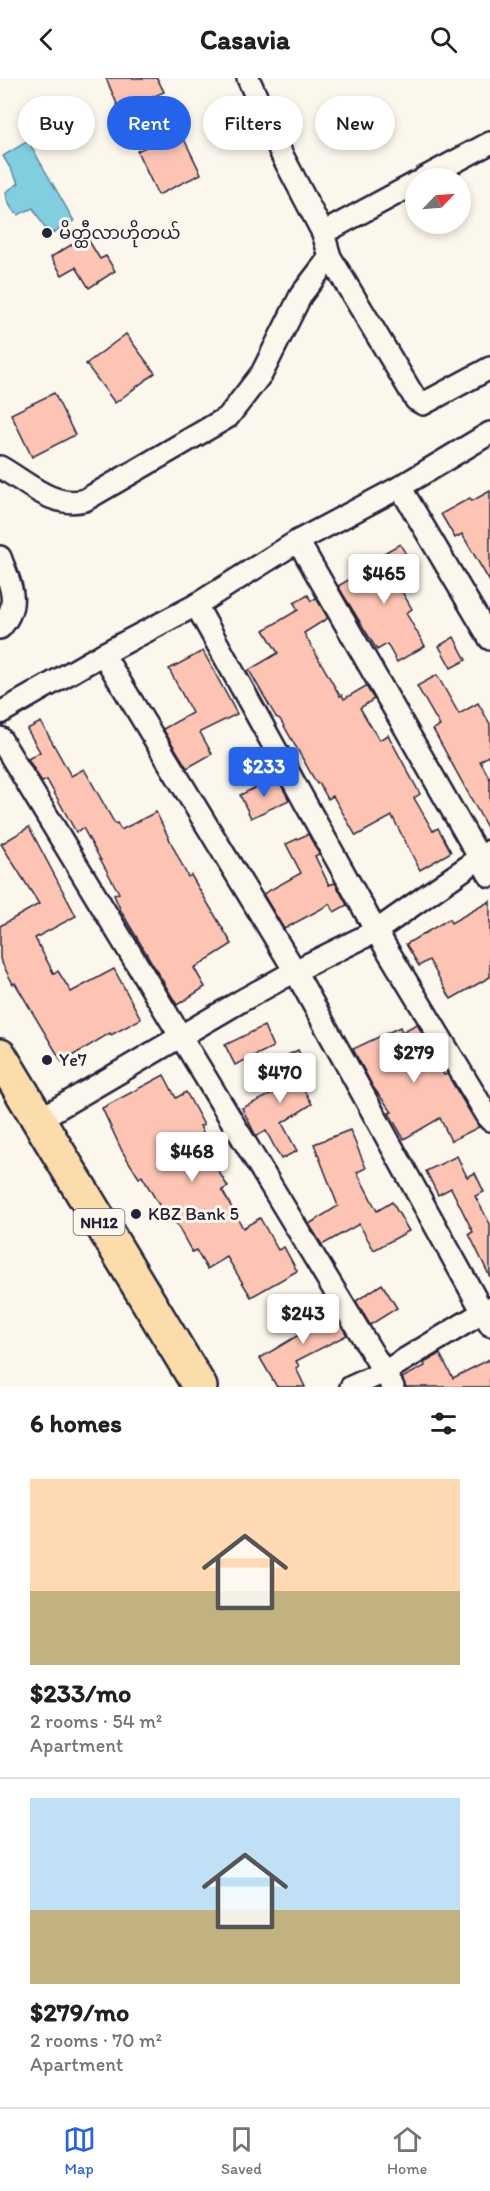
<!DOCTYPE html>
<html lang="en">
<head>
<meta charset="utf-8">
<style>
  :root { --surface:#fff; --page:#f6f6f6; --text:#202124; --muted:#757577; --line:#e0e0e0; --accent:#2563eb }
  body { margin:0; font-family:Itim,"Noto Sans Myanmar",sans-serif; background:var(--page); color:var(--text); height:100vh; display:flex; flex-direction:column; font-size:22px; white-space:nowrap }
  * { box-sizing:border-box; margin:0 }
  p { font-size:20px; color:var(--muted) }
  .icon { flex:none; width:33px; height:33px; fill:none; stroke:currentColor; stroke-width:2; stroke-linecap:round; stroke-linejoin:round }
  .map { position:relative; height:1309px; overflow:hidden }
  .drawer { display:flex; flex-direction:column; background:var(--surface); flex:1 }
  .drawer>* { flex:none }
  .top-card { position:absolute; left:18px; top:18px; width:454px; height:54px; display:flex; gap:12px }
  .needle { width:39px; rotate:65deg }
  .buttons { position:absolute; left:405px; top:90px; display:grid; gap:12px }
  .buttons a { display:grid; place-items:center; width:66px; height:66px; border-radius:50%; background:var(--surface); box-shadow:0 3px 9px #0003; font-size:30px }
  .price { position:absolute; translate:-50% -51px; padding:0 14px; border-radius:6px; background:#fff; color:#222; font-size:20px; line-height:39px; filter:drop-shadow(0 2px 3px #0008) }
  .price::after { content:''; position:absolute; left:50%; top:36px; width:18px; height:14px; margin-left:-9px; background:inherit; clip-path:polygon(0 0,100% 0,50% 100%) }
  .price.current { background:var(--accent); color:#fff }
  ul { padding:0; list-style:none }
  li { display:grid; align-content:center; gap:12px; height:318px; padding:0 30px }
  li+li { border-top:2px solid var(--line) }
  li span { display:grid; place-items:center; height:186px; border-radius:0px; color:#555 }
  li>.icon { margin-inline-start:auto }
  span .icon { width:108px; height:108px; fill:#fffc; stroke-width:1 }
  li b { font-size:26px }
  h2 { display:flex; justify-content:space-between; align-items:center; height:72px; padding:0 30px; font-size:26px }
  .pill { padding:0 21px; border-radius:27px; background:var(--surface); box-shadow:0 3px 9px #0003; font-size:21px; line-height:54px }
  .pill.current { background:var(--accent); color:#fff }
  header { display:flex; justify-content:space-between; align-items:center; height:78px; padding:0 30px; background:var(--surface); font-size:27px; font-weight:800 }
  .dock { display:flex; justify-content:space-around; align-items:center; height:84px; border-top:2px solid var(--line); background:var(--surface); font-size:16px; color:var(--muted) }
  .dock a { display:grid; justify-items:center; gap:3px }
  .dock .current { color:var(--accent) }
  .map>svg:first-child { display:block }
  .water { fill:#81cee0; stroke:#5b899e; stroke-width:1.5 }
  .building { fill:#fdc4b3; stroke:#22223b; stroke-width:1.5 }
  .lines { fill:none; stroke-linecap:round; stroke-linejoin:round }
  .minor-casing { stroke:#22223b; stroke-width:26 }
  .trunk-casing { stroke:#22223b; stroke-width:38 }
  .minor { stroke:#fbf7ec; stroke-width:21 }
  .trunk { stroke:#fddcac; stroke-width:33 }
  .poi-dot { fill:#22223b; stroke:#fbf7ec; stroke-width:2 }
  .labels { text-anchor:middle; dominant-baseline:central; stroke-width:6; stroke-linejoin:round; paint-order:stroke }
  .shield { fill:#fbf7ec; stroke:#636270; stroke-width:1.5 }
  .shield-label { font-size:16px; font-weight:bold; fill:#22223b }
  .poi-label { font-size:18px; fill:#22223b; stroke:#fbf7ec; text-anchor:start }
</style>
</head>
<body>
<header><svg class="icon" aria-label="back" viewBox="0 0 24 24"><path d="M15 5l-7 7 7 7"/></svg>Casavia<svg class="icon" aria-label="search" viewBox="0 0 24 24"><circle cx="10" cy="10" r="6"/><path d="M15 15l6 6"/></svg></header>
<div class="map">
<svg width="490" height="1309" viewBox="0 0 490 1309">
  <rect width="100%" height="100%" fill="#fbf7ec"/>
  <filter id="ink" filterUnits="userSpaceOnUse"><feTurbulence type="fractalNoise" baseFrequency=".0167" numOctaves="2"/><feDisplacementMap in="SourceGraphic" scale="12" xChannelSelector="R" yChannelSelector="G"/><feConvolveMatrix kernelMatrix="1 2 1 2 8 2 1 2 1" color-interpolation-filters="sRGB"/></filter>
  <g filter="url(#ink)">
    <path class="water" d="M28 63 74 143 49 157 33 130 18 137C11 132 6 122 6 114L19 105 3 78Z"/>
    <g class="building">
      <path d="M106 0H157L164 14 120 33Z"/>
      <path d="M180 53 201 96 158 117 137 73Z"/>
      <path d="M86 158 100 181 106 178 115 193 89 210 76 189 62 197 51 179Z"/>
      <path d="M126 256 155 295 115 325 86 286Z"/>
      <path d="M54 315 75 357 32 379 11 336Z"/>
      <path d="M490 413V504L462 456 455 460 441 436 470 420 472 423Z"/>
      <path d="M400 466 412 487 393 498 412 531 406 535 425 568 397 584 387 566 377 572 338 508 378 485 375 480Z"/>
      <path d="M308 517 311 523 316 520 328 540 304 555 340 618 342 617 344 621 366 608 374 621 360 630 379 662 388 657 420 716 414 720 433 753 438 750 451 774 420 792 392 738 356 758 333 718 328 721 319 705 317 706 280 641 276 639 249 592 278 575 264 552 298 532 294 525Z"/>
      <path d="M454 559 466 582 451 590 439 568Z"/>
      <path d="M203 573 237 636 200 654 212 676 187 690 163 651 192 635 169 591Z"/>
      <path d="M437 597 459 636 478 625 490 646V677L480 683 490 701V755L433 651 440 648 417 608Z"/>
      <path d="M41 644 71 698 84 691 115 746 117 745 121 752 156 734 188 799 191 797 232 866 194 890 205 909 177 927 121 833 114 817 119 815 83 750 76 754 47 702 42 704 28 681 40 674 27 651Z"/>
      <path d="M277 699 289 722 251 740 240 717Z"/>
      <path d="M29 749 76 838 35 860 54 896 58 893 71 914 114 891 141 941 111 957 110 955 62 984 15 905 13 906 0 881V848L39 826 1 766Z"/>
      <path d="M308 756 319 776 315 778 329 807 335 805 347 827 334 834 330 826 284 851 263 816 301 795 286 766Z"/>
      <path d="M490 823V899L451 921 429 882 419 888 406 866 449 841 451 845Z"/>
      <path d="M417 946 444 997 447 996 479 1049 451 1063 440 1040 404 1061 389 1035 392 1034 373 1009 353 971 400 949 402 954Z"/>
      <path d="M264 948 273 969 235 987 225 967Z"/>
      <path d="M298 972 305 986 292 992 312 1026 282 1045 297 1073 281 1081 266 1053 256 1058 242 1030 279 1013 266 988Z"/>
      <path d="M164 997 176 1020 186 1014 204 1047 200 1048 212 1071 207 1074 228 1109 222 1112 243 1150 260 1140 278 1172 284 1169 297 1193 251 1219 227 1179 207 1191 196 1172 192 1174 171 1136 166 1139 142 1098 139 1100 122 1073 102 1030Z"/>
      <path d="M350 1052 366 1090 357 1094 377 1133 392 1124 409 1153 374 1172 359 1146 322 1167 309 1146 338 1128 314 1066Z"/>
      <path d="M457 1078 467 1099 475 1095 484 1114 475 1118 490 1146V1199L469 1156 473 1154 451 1110 438 1117 426 1093Z"/>
      <path d="M382 1206 397 1230 370 1247 356 1223Z"/>
      <path d="M325 1221 347 1257 296 1283 299 1288 296 1290 305 1309H277L260 1280 307 1252 298 1234Z"/>
      <path d="M440 1276 453 1300 490 1281V1309H406L402 1300 425 1288 424 1285Z"/>
    </g>
    <g class="lines">
      <defs>
        <g id="minor">
          <path d="M248 0 282 77 323 155 330 179 416 322 423 326 490 290"/>
          <path d="M424 100 490 65"/>
          <path d="M323 155 416 105"/>
          <path d="M0 389C27 404 53 431 85 422L228 339 262 295 301 217 330 179"/>
          <path d="M400 409 490 561"/>
          <path d="M298 463 490 798"/>
          <path d="M0 479C10 506 22 526 0 550"/>
          <path d="M196 527 376 853 490 1042"/>
          <path d="M103 576 295 893 490 1247"/>
          <path d="M0 635 103 576 196 527 298 463 400 409 490 355"/>
          <path d="M0 660 393 1309"/>
          <path d="M38 1042 241 923 295 893 376 853 490 773"/>
          <path d="M351 1309 384 1294 490 1230"/>
        </g>
        <path id="trunk" d="M0 978 200 1309"/>
      </defs>
      <use href="#minor" class="minor-casing"/>
      <use href="#trunk" class="trunk-casing"/>
      <use href="#minor" class="minor"/>
      <use href="#trunk" class="trunk"/>
    </g>
  </g>
  <g class="poi-dot">
    <circle cx="47" cy="155" r="6"/>
    <circle cx="47" cy="982" r="6"/>
    <circle cx="136" cy="1136" r="6"/>
  </g>
  <g class="labels">
    <rect class="shield" x="73.5" y="1131" width="51" height="26" rx="4.5"/>
    <g class="shield-label">
      <text x="99" y="1144">NH12</text>
    </g>
    <g class="poi-label">
      <text x="59" y="155">မိတ္ထီလာဟိုတယ်</text>
      <text x="59" y="982">Ye7</text>
      <text x="148" y="1136">KBZ Bank 5</text>
    </g>
  </g>
</svg>
<div class="buttons">
<a><svg class="needle" viewBox="-14 -14 28 28"><path d="M0-13l5 13h-10z" fill="#e53935"/><path d="M0 13l5-13h-10z" fill="#757577"/></svg></a>
</div>
<b class="price" style="left:384px;top:527px">$465</b>
<b class="price current" style="left:264px;top:720px">$233</b>
<b class="price" style="left:414px;top:1006px">$279</b>
<b class="price" style="left:280px;top:1026px">$470</b>
<b class="price" style="left:192px;top:1105px">$468</b>
<b class="price" style="left:303px;top:1267px">$243</b>
<div class="top-card">
<a class="pill">Buy</a>
<a class="pill current">Rent</a>
<a class="pill">Filters</a>
<a class="pill">New</a>
</div>
</div>
<section class="drawer">
<h2>6 homes<svg class="icon" aria-label="filters" viewBox="0 0 24 24"><path d="M4 7h16M4 17h16"/><circle cx="9" cy="7" r="2"/><circle cx="15" cy="17" r="2"/></svg></h2>
<ul>
<li><span style="background:linear-gradient(#ffd9b3 60%,#c2b280 0)"><svg class="icon" aria-label="home" viewBox="0 0 24 24"><path d="M3 11l9-7 9 7M6 9v11h12V9"/></svg></span><div><b>$233/mo</b><p>2 rooms · 54 m²</p><p>Apartment</p></div></li>
<li><span style="background:linear-gradient(#bfe0f5 60%,#c2b280 0)"><svg class="icon" aria-label="home" viewBox="0 0 24 24"><path d="M3 11l9-7 9 7M6 9v11h12V9"/></svg></span><div><b>$279/mo</b><p>2 rooms · 70 m²</p><p>Apartment</p></div></li>
</ul>
</section>
<nav class="dock">
<a class="current"><svg class="icon" aria-label="map" viewBox="0 0 24 24"><path d="M3 6l6-2 6 2 6-2v14l-6 2-6-2-6 2zM9 4v14M15 6v14"/></svg>Map</a>
<a><svg class="icon" aria-label="saved" viewBox="0 0 24 24"><path d="M7 4h10v16l-5-4-5 4z"/></svg>Saved</a>
<a><svg class="icon" aria-label="home" viewBox="0 0 24 24"><path d="M3 11l9-7 9 7M6 9v11h12V9"/></svg>Home</a>
</nav>
</body>
</html>
